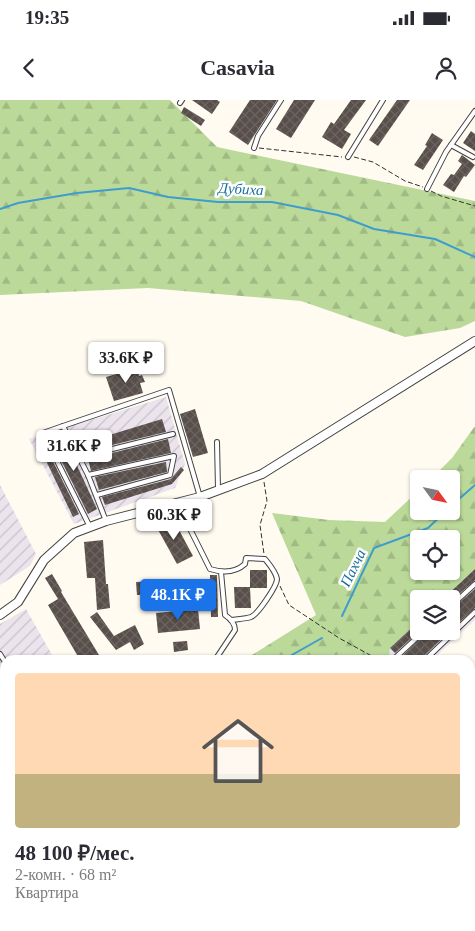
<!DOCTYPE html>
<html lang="ru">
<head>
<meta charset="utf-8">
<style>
  :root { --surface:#fff; --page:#f2f2f3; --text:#2b2b33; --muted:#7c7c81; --accent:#1a73e8 }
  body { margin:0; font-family:Georgia,serif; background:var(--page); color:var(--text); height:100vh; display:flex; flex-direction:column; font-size:19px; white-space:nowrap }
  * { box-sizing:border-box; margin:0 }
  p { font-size:16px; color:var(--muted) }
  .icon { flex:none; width:28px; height:28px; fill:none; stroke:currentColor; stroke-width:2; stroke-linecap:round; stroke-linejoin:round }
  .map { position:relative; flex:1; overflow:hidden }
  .side { position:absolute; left:0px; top:555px; width:475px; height:276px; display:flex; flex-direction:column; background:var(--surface); border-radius:15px 15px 0 0; box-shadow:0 1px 4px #0004 }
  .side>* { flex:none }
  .needle { width:32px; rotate:123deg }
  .tools { position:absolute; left:410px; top:370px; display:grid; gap:10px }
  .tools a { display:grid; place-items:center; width:50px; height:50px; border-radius:5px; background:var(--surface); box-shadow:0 1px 4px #0004; font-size:25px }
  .price { position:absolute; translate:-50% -42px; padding:0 11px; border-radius:5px; background:#fff; color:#222; font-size:16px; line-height:32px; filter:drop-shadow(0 1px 2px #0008) }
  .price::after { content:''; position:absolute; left:50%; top:30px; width:15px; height:11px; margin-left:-8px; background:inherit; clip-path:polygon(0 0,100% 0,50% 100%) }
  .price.active { background:var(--accent); color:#fff }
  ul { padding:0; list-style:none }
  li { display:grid; align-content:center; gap:10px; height:265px; padding:0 15px }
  li span { display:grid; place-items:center; height:155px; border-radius:5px; color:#555 }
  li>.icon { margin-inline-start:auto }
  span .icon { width:90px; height:90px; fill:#fffc; stroke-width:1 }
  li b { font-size:21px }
  .status { display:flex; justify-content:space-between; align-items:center; height:35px; padding:0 25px; background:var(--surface); direction:ltr }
  .status svg { height:14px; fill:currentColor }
  header { display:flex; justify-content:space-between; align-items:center; height:65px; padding:0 15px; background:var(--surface); font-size:22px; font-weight:600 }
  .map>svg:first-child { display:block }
  .industrial { fill:url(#industrial-furrows) }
  .forest { fill:url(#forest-firs); fill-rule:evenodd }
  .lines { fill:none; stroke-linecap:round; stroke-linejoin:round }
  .stream { stroke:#3e9dcc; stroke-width:2 }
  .building { fill:url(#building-cross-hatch) }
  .lane-casing { stroke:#424242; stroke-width:6 }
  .street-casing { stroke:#424242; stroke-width:10 }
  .path { stroke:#313131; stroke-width:1; stroke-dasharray:5 2.5; stroke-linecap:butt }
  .lane { stroke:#fff; stroke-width:4 }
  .street { stroke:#fff; stroke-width:8 }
  .labels { text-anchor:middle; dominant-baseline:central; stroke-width:5; stroke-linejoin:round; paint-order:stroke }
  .water-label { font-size:15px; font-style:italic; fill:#186ea1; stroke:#fff }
</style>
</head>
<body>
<div class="status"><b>19:35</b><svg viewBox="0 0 49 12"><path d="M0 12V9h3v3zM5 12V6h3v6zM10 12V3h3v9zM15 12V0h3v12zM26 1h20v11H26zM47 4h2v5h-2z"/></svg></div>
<header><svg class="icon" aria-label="back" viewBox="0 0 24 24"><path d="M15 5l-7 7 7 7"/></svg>Casavia<svg class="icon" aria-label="person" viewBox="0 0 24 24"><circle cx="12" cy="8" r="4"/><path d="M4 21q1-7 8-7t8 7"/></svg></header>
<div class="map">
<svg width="475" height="831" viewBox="0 0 475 831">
  <defs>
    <pattern id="industrial-furrows" width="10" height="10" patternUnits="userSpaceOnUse" patternTransform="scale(1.25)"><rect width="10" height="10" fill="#ece4ed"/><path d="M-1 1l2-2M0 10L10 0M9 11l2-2" fill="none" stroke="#c9c2ca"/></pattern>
    <pattern id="forest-firs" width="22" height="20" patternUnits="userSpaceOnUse" patternTransform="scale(1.25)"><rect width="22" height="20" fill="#bbda9a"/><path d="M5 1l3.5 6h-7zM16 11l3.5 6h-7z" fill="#a0ba84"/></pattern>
    <pattern id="building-cross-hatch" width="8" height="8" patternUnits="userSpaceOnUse" patternTransform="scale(1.25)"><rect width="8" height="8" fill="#584f4b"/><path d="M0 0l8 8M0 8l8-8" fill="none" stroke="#6b6461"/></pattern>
  </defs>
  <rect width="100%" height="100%" fill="#fffbf1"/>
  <g class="industrial">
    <path d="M166 297 185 364 175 388 74 424 29 339Z"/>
    <path d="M0 385 36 454 30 466 0 485Z"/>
    <path d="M475 469V520L432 560H389L390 549 419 521V531H451V499H443Z"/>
    <path d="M26 509 55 560H5V774L0 766V524Z"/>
  </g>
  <g class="forest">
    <path d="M0 0H170L217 47 475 101V221L460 228 405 237 301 201 148 188 0 195Z"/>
    <path d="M475 326V469L443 499H419V521L390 548 389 560H244L316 515 272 413 329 420 385 422 419 390V411H451V379H431L452 358ZM419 439H451V471H419Z"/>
    <path d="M33 826H162L156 831H35Z"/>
  </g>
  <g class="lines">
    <g class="stream">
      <path d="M0 109 18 103 77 93 129 88 168 97 218 102H272L338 115 374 129 435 139 475 157"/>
      <path d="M451 406 475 385"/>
      <path d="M342 516 374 448 428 428 446 411"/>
      <path d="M283 560 322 538"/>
      <path d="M69 829 71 826"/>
    </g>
  </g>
  <g class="building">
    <path d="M192 0H217L220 2 212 14Z"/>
    <path d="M250 0H277L248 45 229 32Z"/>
    <path d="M294 0H315L291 38 276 29Z"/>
    <path d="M351 0H366L344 30 351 34 342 49 322 37 331 22 334 24Z"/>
    <path d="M397 0H410L378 46 369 40Z"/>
    <path d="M184 7 205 20 201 26 181 13Z"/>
    <path d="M471 31 475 34V51L463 43Z"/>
    <path d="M432 33 443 40 423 70 414 65 427 46 425 45Z"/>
    <path d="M462 55 475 65 466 77 464 76 454 92 443 85 451 74 454 75 462 64 458 61Z"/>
    <path d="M137 268 139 276 142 275 145 282 140 283 143 293 114 301 106 277Z"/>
    <path d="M195 309 208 353 193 357 180 314Z"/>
    <path d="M162 319 166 332 83 352 80 344Z"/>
    <path d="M62 333 97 409 88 414 50 338Z"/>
    <path d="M168 339 171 353 91 371 88 359Z"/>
    <path d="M43 341 79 414 73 417 38 344Z"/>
    <path d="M166 362 167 372 99 390 95 377Z"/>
    <path d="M181 367 184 370 172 384 105 405 102 397 171 379Z"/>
    <path d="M172 417 193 456 177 464 156 426Z"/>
    <path d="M103 440 106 484H108L110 508 97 510 95 478H87L84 442Z"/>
    <path d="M475 469V480L451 501V499H443Z"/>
    <path d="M250 470H267V488H250L251 508H235L234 487H250Z"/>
    <path d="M52 474 62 491 61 492 102 560H80L48 505 58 499 45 478Z"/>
    <path d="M210 475H217L218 517H211Z"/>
    <path d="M199 479V492L137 495 136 482Z"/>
    <path d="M475 489V508L451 530V510Z"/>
    <path d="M198 509 200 529 158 533 156 513Z"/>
    <path d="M97 512 114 536 135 525 144 544 134 550 130 542 116 550 90 517Z"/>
    <path d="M419 521V531L395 553 390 548Z"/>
    <path d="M428 531H450L420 560H403L400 558Z"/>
    <path d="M187 541 188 550 174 552 173 542Z"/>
    <path d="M0 571 5 575V652L0 655Z"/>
    <path d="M5 680V702L0 705V683Z"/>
    <path d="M5 741V774L0 766V745Z"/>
  </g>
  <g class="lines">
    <defs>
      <g id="lane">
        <path d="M180 3 182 0"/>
        <path d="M451 45 473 57"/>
        <path d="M254 48 258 36 281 0"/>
        <path d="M348 57 383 0"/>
        <path d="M427 89 446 52 475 11"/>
        <path d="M63 326 43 333 90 427"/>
        <path d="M217 342 218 389"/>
        <path d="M80 357 173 334"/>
        <path d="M88 375 174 356 170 375 97 395"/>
        <path d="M171 405 184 417 210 469C223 473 235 473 245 464L246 458 265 459C269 464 276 472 277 479 277 486 258 514 251 517 245 519 237 519 231 520"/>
        <path d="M106 421 88 375 63 326 169 290 200 397"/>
        <path d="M451 506 475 484"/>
        <path d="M0 554 5 562"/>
        <path d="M215 560 235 530C235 523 231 519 225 515L221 472"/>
        <path d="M396 560 395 558 424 531"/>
        <path d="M425 560 475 512"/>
        <path d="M470 595 475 589"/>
        <path d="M470 659 475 655"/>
        <path d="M315 826 320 831"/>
        <path d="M389 826 393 831"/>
        <path d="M465 831 470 826"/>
      </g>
      <g id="street">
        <path d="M0 515 18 502 44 460 74 433 106 421 200 397 262 374 475 241"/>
        <path d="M0 811 5 819"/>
        <path d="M9 826 12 831"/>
        <path d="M436 826 441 831"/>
        <path d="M264 831 269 826"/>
      </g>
    </defs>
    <use href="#lane" class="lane-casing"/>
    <use href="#street" class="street-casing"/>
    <g class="path">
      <path d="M259 48 342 57"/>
      <path d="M354 57 373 62 405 81 423 87"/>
      <path d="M431 91 441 96 475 106"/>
      <path d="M264 382 267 401 260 425 264 454"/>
      <path d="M280 486 289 505 339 538 379 560"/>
      <path d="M0 798 3 804"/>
      <path d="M450 826 454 831"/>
    </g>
    <use href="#lane" class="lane"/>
    <use href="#street" class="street"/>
  </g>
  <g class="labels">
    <g class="water-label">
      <text transform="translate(241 89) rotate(3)">Дубиха</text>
      <text transform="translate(353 468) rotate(-64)">Пахча</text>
    </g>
  </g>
</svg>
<div class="tools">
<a><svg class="needle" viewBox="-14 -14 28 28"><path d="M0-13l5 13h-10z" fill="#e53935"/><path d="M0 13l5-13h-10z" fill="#7c7c81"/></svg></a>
<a><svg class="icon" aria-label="locate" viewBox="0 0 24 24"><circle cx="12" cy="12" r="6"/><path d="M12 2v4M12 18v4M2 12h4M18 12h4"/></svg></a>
<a><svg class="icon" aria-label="layers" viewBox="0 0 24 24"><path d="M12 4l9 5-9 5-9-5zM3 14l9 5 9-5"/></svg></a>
</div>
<b class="price" style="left:126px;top:284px">33.6K ₽</b>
<b class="price" style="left:74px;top:372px">31.6K ₽</b>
<b class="price" style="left:174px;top:441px">60.3K ₽</b>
<b class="price active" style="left:178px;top:521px">48.1K ₽</b>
<section class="side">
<ul>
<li><span style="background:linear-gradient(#ffd9b3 65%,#c2b280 0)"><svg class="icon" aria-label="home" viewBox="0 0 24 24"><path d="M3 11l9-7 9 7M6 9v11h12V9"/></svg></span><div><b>48 100 ₽/мес.</b><p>2-комн. · 68 m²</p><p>Квартира</p></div></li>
</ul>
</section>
</div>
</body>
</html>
